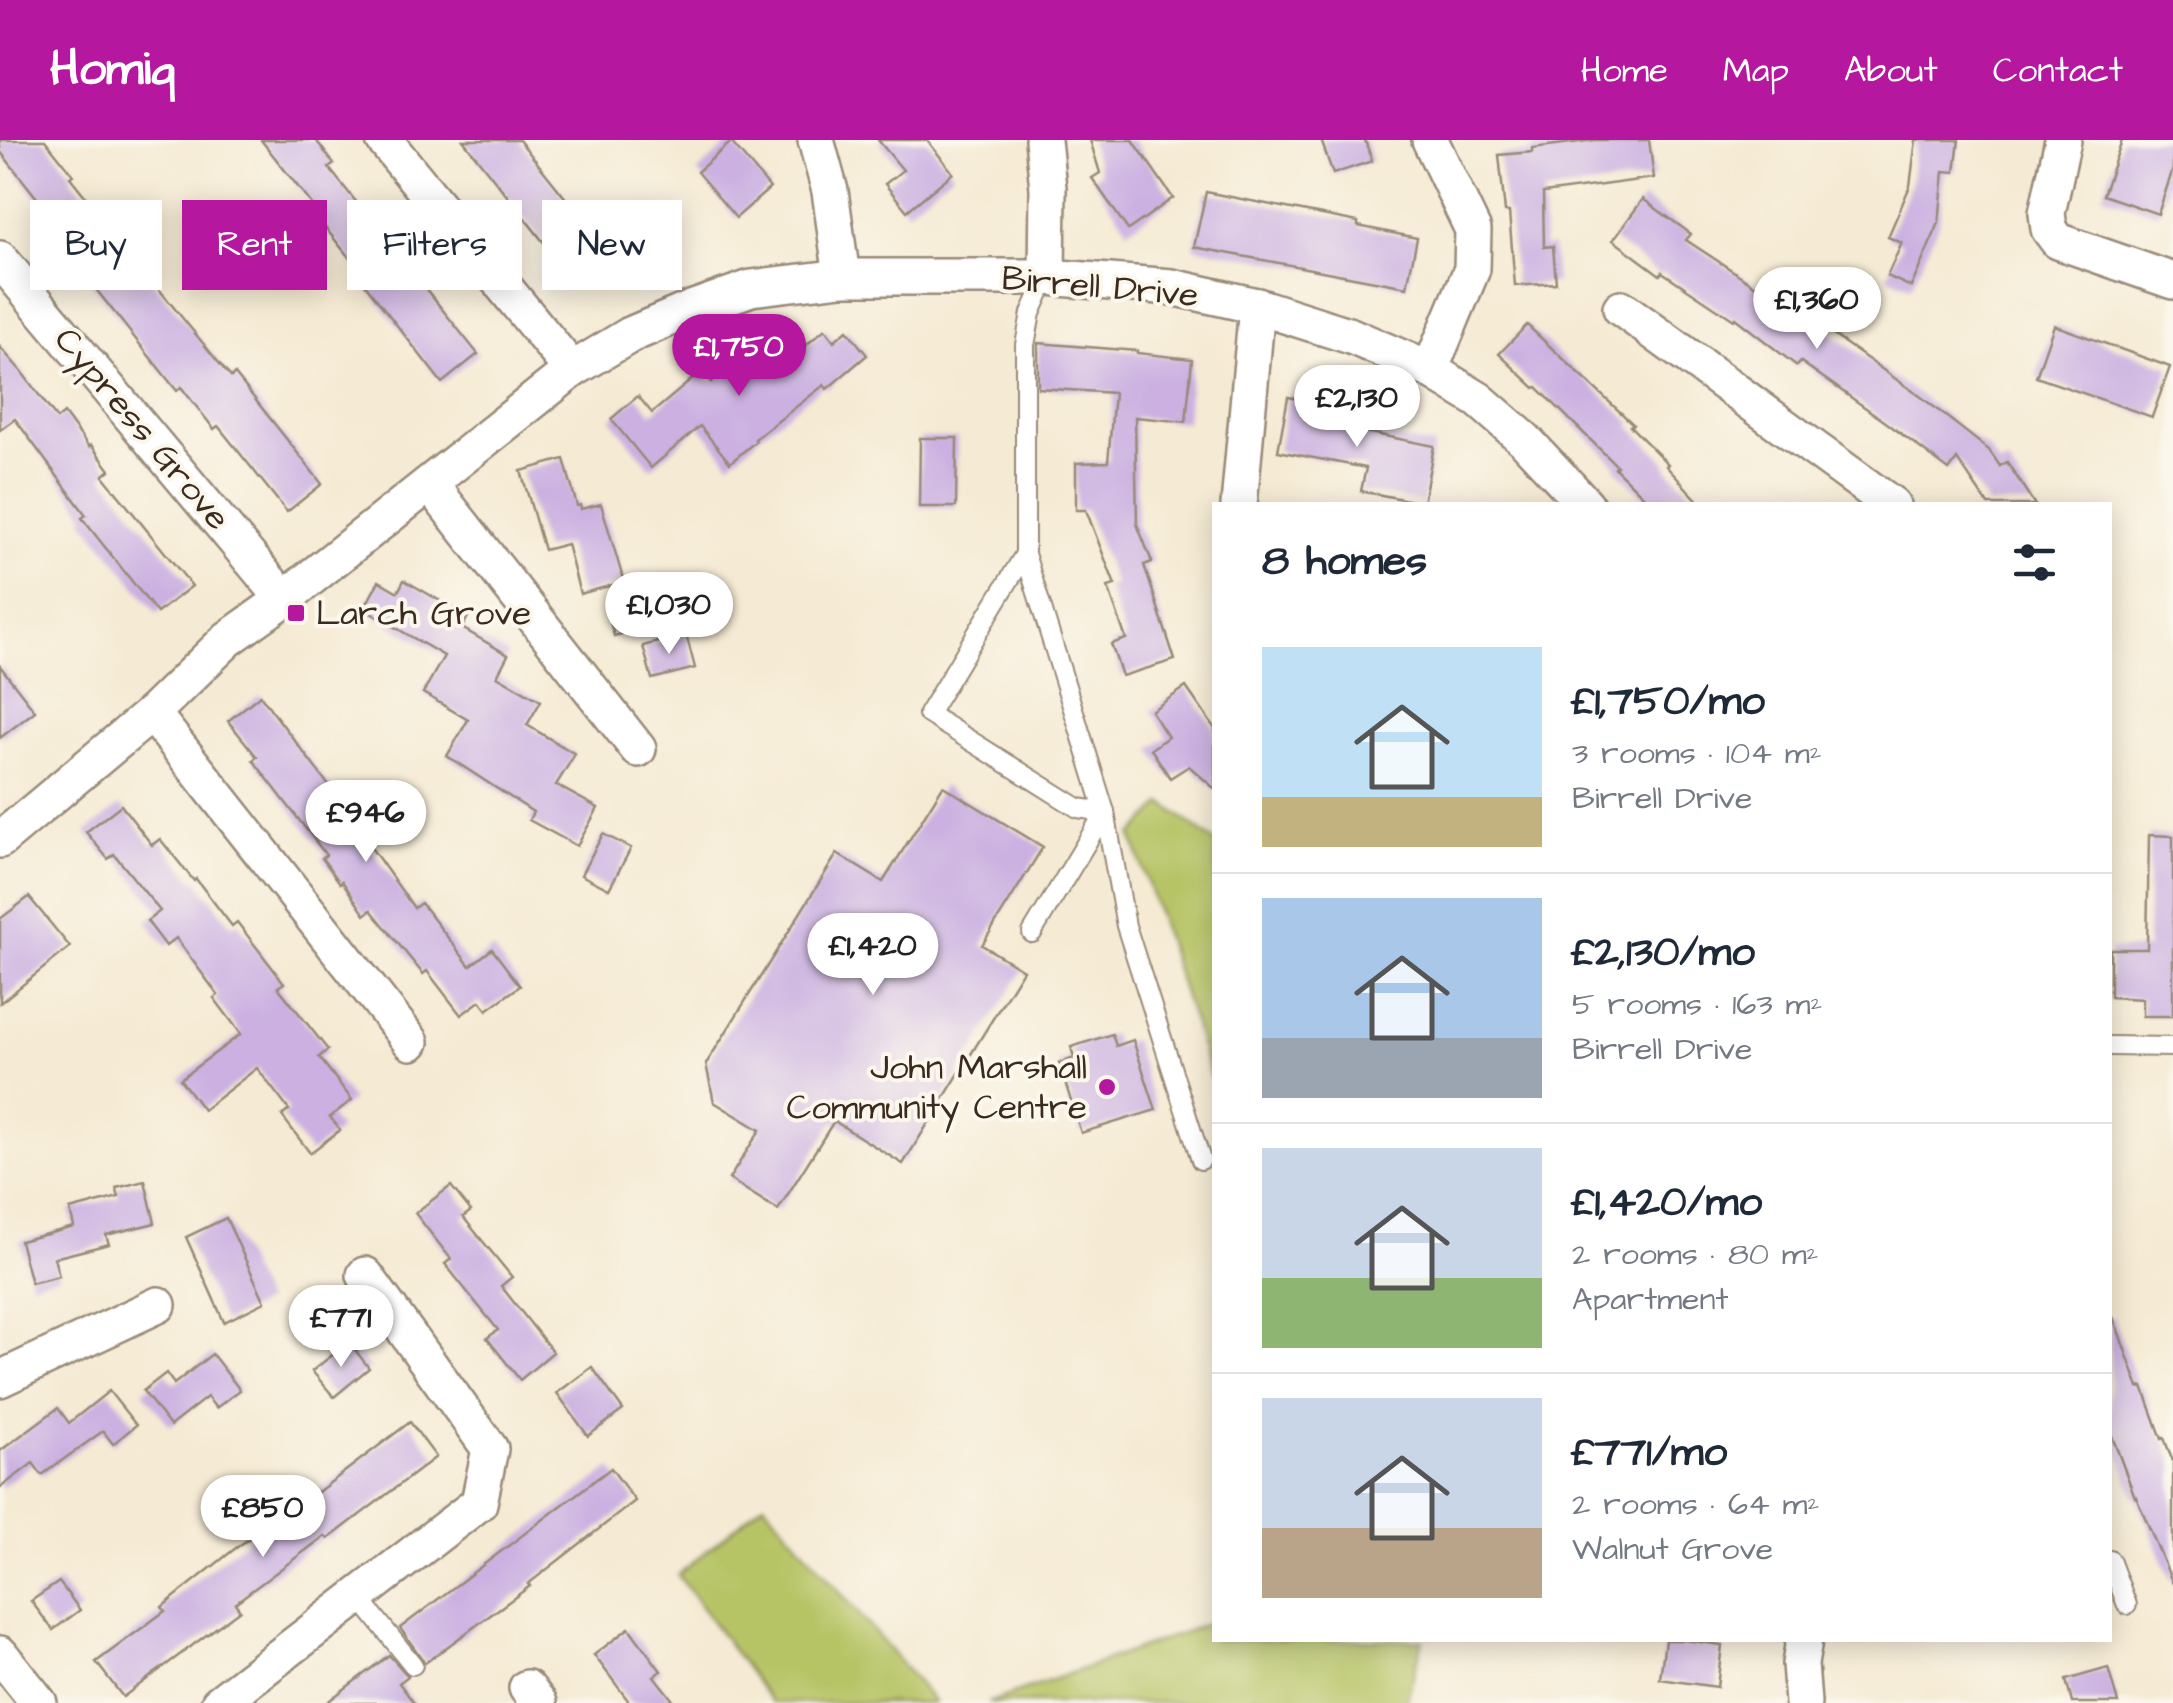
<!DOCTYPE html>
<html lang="en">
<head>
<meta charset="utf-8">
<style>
  :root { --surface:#fff; --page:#f6f6f7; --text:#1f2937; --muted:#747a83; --line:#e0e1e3; --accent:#b5179e }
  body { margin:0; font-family:"Architects Daughter",sans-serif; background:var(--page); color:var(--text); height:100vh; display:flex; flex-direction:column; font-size:38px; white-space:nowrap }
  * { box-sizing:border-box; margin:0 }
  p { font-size:32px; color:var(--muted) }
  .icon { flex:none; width:55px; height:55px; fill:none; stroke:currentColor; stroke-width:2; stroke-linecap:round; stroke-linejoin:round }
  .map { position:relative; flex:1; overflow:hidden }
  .details { position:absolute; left:1212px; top:362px; width:900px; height:1140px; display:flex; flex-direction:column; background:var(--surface); border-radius:0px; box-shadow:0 5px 25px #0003 }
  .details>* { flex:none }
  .banner { position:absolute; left:30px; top:60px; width:950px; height:90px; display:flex; gap:20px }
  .price { position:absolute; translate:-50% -85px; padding:0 22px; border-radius:35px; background:#fff; color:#222; font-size:32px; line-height:65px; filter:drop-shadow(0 2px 5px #0008) }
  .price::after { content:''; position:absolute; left:50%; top:60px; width:30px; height:22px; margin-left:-15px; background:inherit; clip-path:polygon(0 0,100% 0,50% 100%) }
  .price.active { background:var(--accent); color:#fff }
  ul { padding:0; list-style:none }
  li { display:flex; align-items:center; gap:30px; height:250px; padding:0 50px }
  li+li { border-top:2px solid var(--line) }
  li span { display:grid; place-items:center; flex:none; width:280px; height:200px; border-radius:0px; color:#555 }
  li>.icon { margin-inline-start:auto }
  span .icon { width:120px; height:120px; fill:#fffc; stroke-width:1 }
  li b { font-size:42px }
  h2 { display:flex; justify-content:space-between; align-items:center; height:120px; padding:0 50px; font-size:42px }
  .tag { padding:0 35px; border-radius:0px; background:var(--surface); box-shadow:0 5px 25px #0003; font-size:35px; line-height:90px }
  .tag.active { background:var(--accent); color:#fff }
  header { display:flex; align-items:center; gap:60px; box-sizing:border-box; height:140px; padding:0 50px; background:var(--accent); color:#fff }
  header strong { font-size:48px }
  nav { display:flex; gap:55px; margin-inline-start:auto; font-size:35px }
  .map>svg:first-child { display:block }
  .green { fill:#b7c466; stroke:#797742; stroke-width:2.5 }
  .building { fill:#cbb0e1 }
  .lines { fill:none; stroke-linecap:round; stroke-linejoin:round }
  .service-casing { stroke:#988a78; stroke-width:22 }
  .minor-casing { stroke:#988a78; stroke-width:40 }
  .service { stroke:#fff; stroke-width:18 }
  .minor { stroke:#fff; stroke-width:35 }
  .poi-dot { fill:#b5179e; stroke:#fbf7ec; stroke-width:4 }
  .labels { text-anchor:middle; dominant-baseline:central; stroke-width:8; stroke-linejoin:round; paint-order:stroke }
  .street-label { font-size:35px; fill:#3b2a1e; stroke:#fbf7ec }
  .poi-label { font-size:35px; fill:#3b2a1e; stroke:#fbf7ec; text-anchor:start }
</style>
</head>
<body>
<header>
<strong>Homiq</strong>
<nav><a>Home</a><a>Map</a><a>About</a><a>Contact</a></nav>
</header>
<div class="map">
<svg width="2173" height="1563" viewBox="0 0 2173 1563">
  <rect width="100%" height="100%" fill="#fbf7ec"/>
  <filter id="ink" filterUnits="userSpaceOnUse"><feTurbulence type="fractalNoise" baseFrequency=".01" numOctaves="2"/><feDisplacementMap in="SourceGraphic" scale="20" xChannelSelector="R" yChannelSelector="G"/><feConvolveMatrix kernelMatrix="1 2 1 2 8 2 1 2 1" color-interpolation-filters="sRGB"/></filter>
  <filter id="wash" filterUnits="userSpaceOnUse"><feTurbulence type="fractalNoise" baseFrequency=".0048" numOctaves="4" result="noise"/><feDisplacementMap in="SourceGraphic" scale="40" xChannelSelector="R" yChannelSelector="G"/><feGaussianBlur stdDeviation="2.25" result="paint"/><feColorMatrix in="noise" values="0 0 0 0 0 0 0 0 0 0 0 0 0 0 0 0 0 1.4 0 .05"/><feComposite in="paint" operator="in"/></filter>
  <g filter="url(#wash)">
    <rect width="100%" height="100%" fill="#f5ead3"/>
    <g class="green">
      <path d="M1163 663 1215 702V949L1132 695Z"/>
      <path d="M764 1363 935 1563H772L678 1435Z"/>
      <path d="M1215 1481V1500H1423L1406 1563H1287L1257 1556 1242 1563H988Z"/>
    </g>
    <g id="blocks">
      <g class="building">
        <path d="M0 0H45L73 35 70 37 158 148 228 234 231 237 235 234 322 344 287 372 218 286 214 289 181 247 177 251 79 128 82 125 46 80 51 76 0 11Z"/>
        <path d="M261 0H316L334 24 329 28 478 214 442 243 357 134 360 131 311 70 314 67Z"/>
        <path d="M463 0H519L595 95 600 91 622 118 587 146 551 99 545 104Z"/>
        <path d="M878 0H927L953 33 907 71 885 44 903 30Z"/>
        <path d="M1090 0H1133L1173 58 1128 90 1092 38 1100 33Z"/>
        <path d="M1321 0H1365L1372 21 1333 34Z"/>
        <path d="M1595 0H1649L1654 38 1543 53 1544 107 1553 106 1556 143 1515 146 1509 72H1505L1499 15 1532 12V8Z"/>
        <path d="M1916 0H1959L1955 32 1944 31 1939 83 1911 147 1887 136 1902 103 1888 97 1910 46Z"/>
        <path d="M2122 0H2173V29L2158 74 2103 55Z"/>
        <path d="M731 2 770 48 736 78 697 32Z"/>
        <path d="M1206 52 1358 82V86L1417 98 1407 147 1194 107Z"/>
        <path d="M1643 59 1691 94 1686 100 1768 154 1808 185 1812 180 1920 256 1989 310 2000 326 2007 322 2035 365H1988L1957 319 1949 330 1887 283 1801 222 1797 226 1735 178 1734 180 1662 132 1660 135 1613 100Z"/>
        <path d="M1527 185 1633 284 1630 286 1668 324 1666 326 1702 365H1652L1615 328 1617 326 1537 247 1535 248 1499 214Z"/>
        <path d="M2054 185 2170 227 2152 277 2036 237Z"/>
        <path d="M825 189 834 201 847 190 867 215 827 249 824 245 755 299 756 301 730 323 700 286 651 328 611 279 638 256 652 273 702 231 711 242 721 234 725 238 768 204 784 224Z"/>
        <path d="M1038 203 1137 211V213L1192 219 1186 282 1135 277 1137 384 1152 422 1144 425 1175 520 1122 536 1111 504 1126 499 1108 447 1115 445 1086 370H1076V323L1108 322 1114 253 1038 248Z"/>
        <path d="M0 207 21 231 57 279 64 273 89 307 91 305 110 330 103 336 192 446 157 473 82 378 86 375 15 279 0 290Z"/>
        <path d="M1288 257 1349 269 1345 288 1434 306 1423 363 1361 351 1366 328 1278 311Z"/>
        <path d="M920 298H957L956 367H919Z"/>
        <path d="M564 319 577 366 580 365 581 369 601 364 624 442 580 454 567 404 544 410 521 331Z"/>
        <path d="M404 440 468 477 462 488 508 515 497 536 541 561 527 585 575 614 556 645 598 668 577 706 529 680 533 672 447 616 468 580 423 553 444 516 364 469 379 441 398 452Z"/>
        <path d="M649 451 658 484 614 496 605 463Z"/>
        <path d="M686 494 695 528 652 539 643 506Z"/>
        <path d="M0 526 35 571 0 598Z"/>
        <path d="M1186 547 1215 589V649L1189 626 1170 638 1151 609 1168 597 1151 571Z"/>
        <path d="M260 555 365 693 362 695 414 768 421 763 470 826 492 809 520 846 487 870 480 861 461 875 427 831 423 834 371 770 365 775 342 741 340 743 322 718 326 715 253 620 257 617 228 581Z"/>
        <path d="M943 646 1043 707 982 805 1023 830 903 1024 834 981 778 1070 729 1039 760 990 714 962 706 924 837 714 883 742Z"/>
        <path d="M121 665 152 705 160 699 194 741 196 739 232 786 237 782 284 843 278 847 328 910 319 917 352 960 330 977 340 990 310 1013 282 976 289 970 257 928 203 970 180 939 241 894 214 858 218 855 176 798 166 806 147 781 160 771 114 714 108 719 86 692Z"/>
        <path d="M603 694 631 708 609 749 581 735Z"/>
        <path d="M2149 695 2173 696V876H2142V859L2110 857V809H2147Z"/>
        <path d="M29 757 70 807 0 863V779Z"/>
        <path d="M1112 894 1116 906 1133 900 1156 970 1081 993 1059 923 1074 918 1071 907Z"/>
        <path d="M145 1041 155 1083 106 1095 109 1104 54 1118 59 1136 31 1143 20 1101 74 1087 70 1070 119 1057 116 1048Z"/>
        <path d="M451 1046 471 1071 463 1077 512 1137 501 1146 553 1212 520 1240 487 1198 498 1190 445 1124 451 1119 415 1073Z"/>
        <path d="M226 1078 265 1162 224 1182 186 1097Z"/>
        <path d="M2110 1177H2113L2139 1248 2143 1247 2162 1299 2164 1298 2173 1322V1444L2136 1356 2135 1357 2110 1291Z"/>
        <path d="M349 1202 369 1228 334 1257 312 1231Z"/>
        <path d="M212 1214 240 1250 216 1268 207 1257 170 1286 143 1251 166 1233 174 1244Z"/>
        <path d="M592 1227 623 1270 588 1296 557 1253Z"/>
        <path d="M109 1251 136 1285 113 1304 103 1291 42 1335 33 1323 0 1348V1311L58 1268 69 1283Z"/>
        <path d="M410 1282 436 1317 328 1399 325 1396 235 1463 240 1470 123 1557 96 1522 165 1471 162 1467 232 1411 275 1379 277 1383Z"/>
        <path d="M611 1328 635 1361 528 1444 530 1446 425 1523 400 1488Z"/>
        <path d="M59 1442 80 1470 53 1490 31 1461Z"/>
        <path d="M629 1488 661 1531 654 1536 675 1563H630L594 1515Z"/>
        <path d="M1665 1500H1685L1722 1505 1717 1547 1660 1539Z"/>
        <path d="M389 1515 408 1536 399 1543 414 1563H326Z"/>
        <path d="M2108 1528 2118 1563H2072L2066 1540Z"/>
      </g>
    </g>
  </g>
  <g filter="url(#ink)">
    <use href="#blocks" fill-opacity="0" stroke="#988a78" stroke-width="2.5"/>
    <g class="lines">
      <defs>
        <g id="service">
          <path d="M1025 414 928 574 1078 668 1105 672 1025 414V205L1031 173 1047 137"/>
          <path d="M1105 672 1126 786 1201 1020"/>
          <path d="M1032 793 1105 672"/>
          <path d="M2110 906 2173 907"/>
          <path d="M2110 1420 2127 1465"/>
          <path d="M358 1456 413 1525"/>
        </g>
        <g id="minor">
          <path d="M384 0 572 230"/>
          <path d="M816 0 830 51 842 137"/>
          <path d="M1043 0 1048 48 1047 137"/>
          <path d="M2063 0 2047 73 2049 89 2058 101 2173 141"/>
          <path d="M0 119 284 459"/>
          <path d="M1621 168 1892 365"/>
          <path d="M1430 230 1472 129 1473 90 1430 0"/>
          <path d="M430 344 638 609"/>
          <path d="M1239 365 1257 166"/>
          <path d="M152 573 411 902"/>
          <path d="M0 700 152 573 228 499 284 459 572 230 630 195 691 169 751 148 842 137H1047L1172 147 1257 166 1351 196 1430 230 1479 260 1525 300 1586 365"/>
          <path d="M0 1239 158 1165"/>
          <path d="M0 1514 39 1563"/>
          <path d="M527 1548 539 1563"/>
          <path d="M219 1563 479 1363 490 1309 365 1135"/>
          <path d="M1803 1563 1800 1524 1804 1500"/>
        </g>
      </defs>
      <use href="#service" class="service-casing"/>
      <use href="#minor" class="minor-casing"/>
      <use href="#service" class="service"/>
      <use href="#minor" class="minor"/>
    </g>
  </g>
  <g class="poi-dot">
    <rect x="286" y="463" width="20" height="20" rx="5"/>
    <circle cx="1107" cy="947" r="10"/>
  </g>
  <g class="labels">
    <g class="street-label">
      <text transform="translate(1100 147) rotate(5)">Birrell Drive</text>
      <text transform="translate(142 289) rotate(50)">Cypress Grove</text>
    </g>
    <g class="poi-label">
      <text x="316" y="473">Larch Grove</text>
      <text x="1087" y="927" text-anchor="end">John Marshall<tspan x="1087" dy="40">Community Centre</tspan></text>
    </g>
  </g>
</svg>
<b class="price" style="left:1817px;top:212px">£1,360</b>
<b class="price active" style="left:739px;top:259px">£1,750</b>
<b class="price" style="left:1357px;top:310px">£2,130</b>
<b class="price" style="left:669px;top:517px">£1,030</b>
<b class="price" style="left:366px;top:725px">£946</b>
<b class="price" style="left:873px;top:858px">£1,420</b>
<b class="price" style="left:341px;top:1230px">£771</b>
<b class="price" style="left:263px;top:1420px">£850</b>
<div class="banner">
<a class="tag">Buy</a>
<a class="tag active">Rent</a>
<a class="tag">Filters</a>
<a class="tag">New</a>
</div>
<section class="details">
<h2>8 homes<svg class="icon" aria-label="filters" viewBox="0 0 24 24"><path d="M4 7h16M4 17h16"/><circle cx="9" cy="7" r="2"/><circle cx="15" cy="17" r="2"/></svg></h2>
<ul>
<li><span style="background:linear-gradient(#bfe0f5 75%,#c2b280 0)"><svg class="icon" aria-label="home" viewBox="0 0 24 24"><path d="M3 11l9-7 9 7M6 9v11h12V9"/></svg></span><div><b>£1,750/mo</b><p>3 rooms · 104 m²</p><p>Birrell Drive</p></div></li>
<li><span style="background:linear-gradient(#a9c7e8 70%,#9aa5b1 0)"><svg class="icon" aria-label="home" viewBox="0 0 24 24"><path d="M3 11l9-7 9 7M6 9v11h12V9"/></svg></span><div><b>£2,130/mo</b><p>5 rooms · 163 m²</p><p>Birrell Drive</p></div></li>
<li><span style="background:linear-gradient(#c9d6e8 65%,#8fb573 0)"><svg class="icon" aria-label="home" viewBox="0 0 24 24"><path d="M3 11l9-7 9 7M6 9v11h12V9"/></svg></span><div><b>£1,420/mo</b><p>2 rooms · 80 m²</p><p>Apartment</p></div></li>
<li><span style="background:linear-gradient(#c9d6e8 65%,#b9a48a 0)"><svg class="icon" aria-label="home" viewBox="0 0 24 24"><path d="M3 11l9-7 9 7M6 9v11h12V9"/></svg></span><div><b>£771/mo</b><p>2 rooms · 64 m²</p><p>Walnut Grove</p></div></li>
</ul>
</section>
</div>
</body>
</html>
